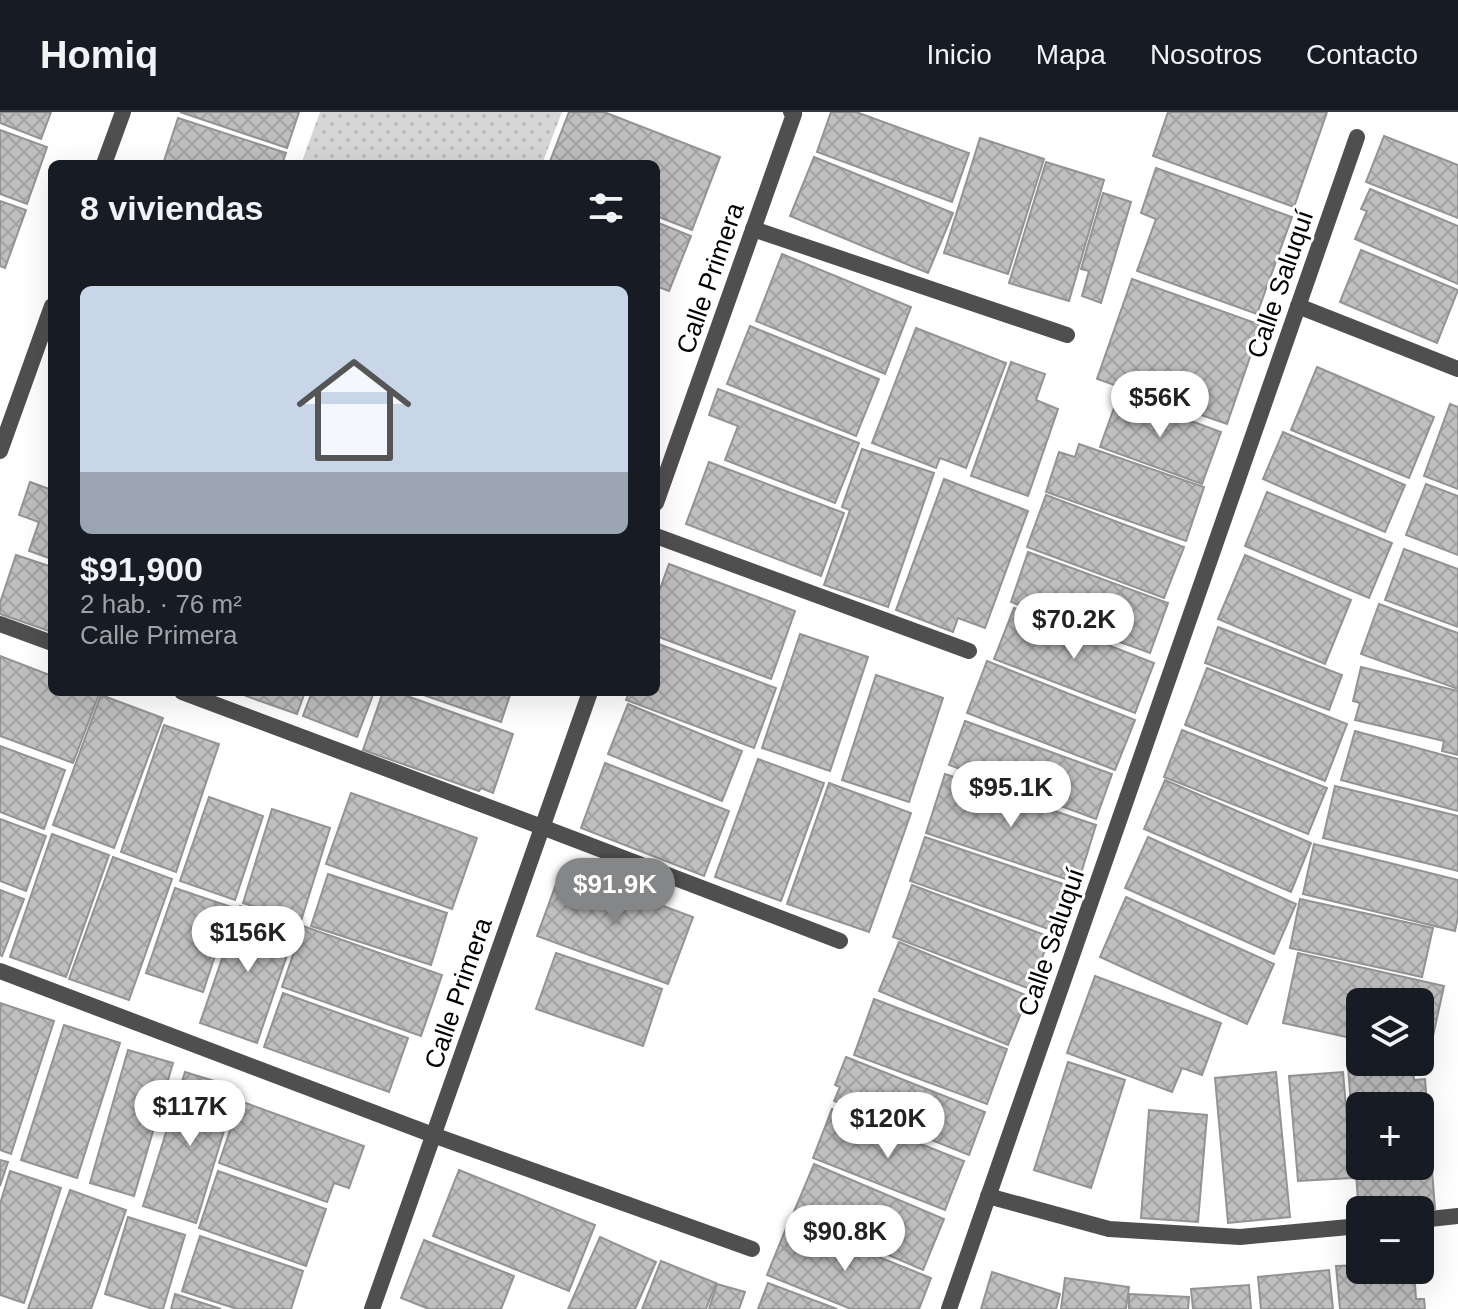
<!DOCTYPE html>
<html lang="es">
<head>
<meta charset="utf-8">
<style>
  :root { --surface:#171b24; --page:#20242c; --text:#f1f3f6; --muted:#9ea1a6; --line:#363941; --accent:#858687 }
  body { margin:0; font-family:Helvetica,sans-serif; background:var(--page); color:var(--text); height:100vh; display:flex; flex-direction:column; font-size:30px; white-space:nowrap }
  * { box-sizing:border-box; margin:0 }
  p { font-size:26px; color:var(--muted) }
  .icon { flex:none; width:44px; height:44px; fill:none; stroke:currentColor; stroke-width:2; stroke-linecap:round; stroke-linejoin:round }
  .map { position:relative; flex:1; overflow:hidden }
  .side { position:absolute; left:48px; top:48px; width:612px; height:536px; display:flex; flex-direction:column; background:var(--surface); border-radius:12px; box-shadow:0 8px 32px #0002 }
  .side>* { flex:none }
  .buttons { position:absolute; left:1346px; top:876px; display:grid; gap:16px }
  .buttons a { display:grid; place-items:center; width:88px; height:88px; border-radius:12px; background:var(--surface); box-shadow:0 8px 32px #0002; font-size:40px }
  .price { position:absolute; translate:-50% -68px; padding:0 18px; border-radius:28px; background:#fff; color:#222; font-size:26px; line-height:52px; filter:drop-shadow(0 2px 4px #0008) }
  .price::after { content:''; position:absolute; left:50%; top:48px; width:24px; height:18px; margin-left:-12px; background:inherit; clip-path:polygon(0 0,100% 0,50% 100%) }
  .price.active { background:var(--accent); color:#fff }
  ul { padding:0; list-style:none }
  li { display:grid; align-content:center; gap:16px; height:424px; padding:0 32px }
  li span { display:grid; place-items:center; height:248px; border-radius:12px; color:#555 }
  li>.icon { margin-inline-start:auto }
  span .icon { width:144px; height:144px; fill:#fffc; stroke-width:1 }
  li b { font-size:34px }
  h2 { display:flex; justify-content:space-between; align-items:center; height:96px; padding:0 32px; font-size:34px }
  header { display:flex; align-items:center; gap:48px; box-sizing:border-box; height:112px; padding:0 40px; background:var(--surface); border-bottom:2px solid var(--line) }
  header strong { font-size:38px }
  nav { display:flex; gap:44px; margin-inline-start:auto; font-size:28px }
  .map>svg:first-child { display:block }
  .grass { fill:url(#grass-dots) }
  .building { fill:url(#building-cross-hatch); stroke:#939393; stroke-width:2; fill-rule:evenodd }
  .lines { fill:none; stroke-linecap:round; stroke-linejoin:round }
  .minor { stroke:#4f4f4f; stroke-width:16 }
  .tertiary { stroke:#4f4f4f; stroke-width:16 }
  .labels { text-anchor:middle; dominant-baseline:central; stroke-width:6; stroke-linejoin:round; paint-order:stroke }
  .street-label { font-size:26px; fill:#000; stroke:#fff }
</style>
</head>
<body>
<header>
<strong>Homiq</strong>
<nav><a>Inicio</a><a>Mapa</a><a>Nosotros</a><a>Contacto</a></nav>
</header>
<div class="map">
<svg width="1458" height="1197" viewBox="0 0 1458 1197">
  <defs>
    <pattern id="grass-dots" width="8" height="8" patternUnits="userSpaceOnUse" patternTransform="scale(2)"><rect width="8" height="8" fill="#d6d6d6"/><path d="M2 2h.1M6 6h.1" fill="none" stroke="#b6b6b6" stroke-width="1.8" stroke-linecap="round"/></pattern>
    <pattern id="building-cross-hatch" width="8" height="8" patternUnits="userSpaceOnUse" patternTransform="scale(2)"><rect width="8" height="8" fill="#bfbfbf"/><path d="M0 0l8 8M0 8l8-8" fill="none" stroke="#a2a2a2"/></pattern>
  </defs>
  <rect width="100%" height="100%" fill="#fff"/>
  <path class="grass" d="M320 0H562L542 52H301Z"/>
  <g class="building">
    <path d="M0 0H51L41 27 0 11Z"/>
    <path d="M180 0H299L287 36Z"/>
    <path d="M569 0H604L720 45 692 118 656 104V52H549Z"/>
    <path d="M831 0H856L969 41 952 90 817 40Z"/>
    <path d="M1168 0H1327L1294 95 1153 44Z"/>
    <path d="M178 6 286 41 282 52H163Z"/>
    <path d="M0 18 47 35 27 92 0 82Z"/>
    <path d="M1384 24 1458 53V106L1366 70Z"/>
    <path d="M980 26 1044 47 1008 162 944 141Z"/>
    <path d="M814 45 953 101 928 161 790 104Z"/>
    <path d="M1046 50 1104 68 1069 189 1009 171Z"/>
    <path d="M1156 56 1292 105 1257 202 1137 159 1156 107 1141 101Z"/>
    <path d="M1370 77 1458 114V172L1355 127 1367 99 1361 97Z"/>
    <path d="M1103 81 1131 90 1101 191 1082 184 1089 159 1081 157Z"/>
    <path d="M0 89 26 98 5 156 0 154Z"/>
    <path d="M656 110 691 124 669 179 656 174Z"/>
    <path d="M1361 138 1458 178 1437 231 1340 190Z"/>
    <path d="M782 142 911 195 885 262 756 209Z"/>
    <path d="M1132 167 1261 213 1227 312 1097 267Z"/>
    <path d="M750 214 879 267 856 324 727 272Z"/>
    <path d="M916 216 1006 251 966 356 940 346 936 356 872 331Z"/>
    <path d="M1011 250 1045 262 1036 288 1058 297 1028 384 971 364Z"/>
    <path d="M1317 255 1434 305 1409 366 1291 318Z"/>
    <path d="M718 277 859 331 835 391 725 348 738 314 709 303Z"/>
    <path d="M1119 282 1221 320 1202 372 1100 335Z"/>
    <path d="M1450 292 1458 295V377L1424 364Z"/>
    <path d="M1283 320 1405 373 1385 420 1263 367Z"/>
    <path d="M1079 332 1204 375 1186 429 1046 380 1059 340 1075 345Z"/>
    <path d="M862 337 934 361 888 495 824 473 850 398 842 395Z"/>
    <path d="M709 350 844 401 821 464 686 412Z"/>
    <path d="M944 367 1028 399 985 516 958 506 953 520 896 498Z"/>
    <path d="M30 370 52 378V447L29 439 39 410 19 403Z"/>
    <path d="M1426 372 1458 384V443L1406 423Z"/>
    <path d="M1267 380 1392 431 1369 486 1245 434Z"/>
    <path d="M1046 383 1184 435 1164 486 1027 435Z"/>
    <path d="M1404 437 1458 457V515L1385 488Z"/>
    <path d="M1028 440 1168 491 1150 541 1011 490Z"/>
    <path d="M16 443 52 455V520L0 502V491Z"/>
    <path d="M1245 443 1351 488 1325 552 1218 507Z"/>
    <path d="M669 452 795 499 771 567 656 524V488Z"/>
    <path d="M1379 492 1458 521V577L1361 542Z"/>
    <path d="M1014 496 1154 551 1135 601 994 547Z"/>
    <path d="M1218 515 1342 563 1329 598 1205 551Z"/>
    <path d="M800 522 868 545 830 659 762 636Z"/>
    <path d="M656 531 776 576 754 636 626 588 629 580H656Z"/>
    <path d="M0 544 52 564V580H94L99 582 73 651 0 624Z"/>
    <path d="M987 549 1135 608 1115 658 967 601Z"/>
    <path d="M1361 555 1458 579V643L1442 639 1444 629 1355 608 1360 591 1353 589Z"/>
    <path d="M1207 556 1347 612 1325 669 1185 613Z"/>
    <path d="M876 563 943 586 909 690 842 668Z"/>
    <path d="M248 580H305L297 602 246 584Z"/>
    <path d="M312 580H374L357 625 303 604Z"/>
    <path d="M383 580H396L513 622 493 681 481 676 479 679 363 638Z"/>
    <path d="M415 580H511L501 610Z"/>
    <path d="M101 583 163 606 114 736 53 713Z"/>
    <path d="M628 592 742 639 722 689 608 642Z"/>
    <path d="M965 609 1112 662 1096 707 949 653Z"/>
    <path d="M164 613 219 632 176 760 121 740Z"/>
    <path d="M1182 618 1327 676 1308 722 1164 665Z"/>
    <path d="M1355 619 1458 647V699L1341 668Z"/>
    <path d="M0 634 65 658 44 717 0 700Z"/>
    <path d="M758 647 824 671 781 789 715 765Z"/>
    <path d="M605 651 729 699 704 764 581 716Z"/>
    <path d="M945 662 1096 713 1078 771 926 721Z"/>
    <path d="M1165 668 1311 731 1291 780 1144 717Z"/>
    <path d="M829 671 911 701 869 820 787 792Z"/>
    <path d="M1335 674 1458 704V759L1323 726Z"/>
    <path d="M351 681 477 726 452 797 326 752Z"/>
    <path d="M209 685 263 704 235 788 180 769Z"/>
    <path d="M272 697 330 716 301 809 243 791Z"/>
    <path d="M0 707 46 724 26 779 0 769Z"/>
    <path d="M52 722 109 743 66 865 10 845Z"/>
    <path d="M925 725 1075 776 1060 821 910 769Z"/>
    <path d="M1148 725 1296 792 1274 842 1125 776Z"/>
    <path d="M1314 732 1458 768V805L1455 819 1303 782Z"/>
    <path d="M113 745 172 767 129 888 69 867Z"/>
    <path d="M562 756 693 805 668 872 537 824Z"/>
    <path d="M328 762 447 801 431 853 311 814Z"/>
    <path d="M912 773 1050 825 1030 877 893 825Z"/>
    <path d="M175 776 231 795 203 880 146 861Z"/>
    <path d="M0 778 24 787 2 844 0 843Z"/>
    <path d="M1126 785 1274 852 1247 912 1100 845Z"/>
    <path d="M1300 787 1433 816 1422 865 1290 836Z"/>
    <path d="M240 794 297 814 257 931 200 911Z"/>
    <path d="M303 814 442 863 421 924 282 875Z"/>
    <path d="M899 830 1028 884 1008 933 879 879Z"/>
    <path d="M556 841 662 877 643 934 536 897Z"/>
    <path d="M1298 841 1444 874 1431 933 1420 930V890H1360V928L1283 911Z"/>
    <path d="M1095 864 1221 911 1202 963 1182 956 1172 980 1067 941Z"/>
    <path d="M283 881 408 926 389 980 264 935Z"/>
    <path d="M874 887 1007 937 987 992 854 943Z"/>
    <path d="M0 891 54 909 11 1042 0 1038Z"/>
    <path d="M64 913 120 931 77 1066 21 1048Z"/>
    <path d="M128 938 173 951 134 1084 90 1071Z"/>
    <path d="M1347 940H1360V950H1413L1414 968 1425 967 1435 1097 1360 1098 1359 1102ZM1360 994H1420V1054H1360Z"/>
    <path d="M846 945 985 1000 969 1043 834 989 840 975 835 973Z"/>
    <path d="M1068 950 1125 968 1091 1076 1034 1058Z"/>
    <path d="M185 960 237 976 196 1111 143 1094Z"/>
    <path d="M1276 960 1290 1105 1228 1111 1215 966Z"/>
    <path d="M1343 960 1352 1066 1298 1069 1289 964Z"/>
    <path d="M240 989 364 1034 349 1076 334 1071 327 1090 219 1051Z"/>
    <path d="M832 997 964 1049 945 1098 813 1046Z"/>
    <path d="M1149 998 1207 1003 1198 1110 1141 1106Z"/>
    <path d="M0 1048 8 1050 0 1074Z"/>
    <path d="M814 1052 944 1107 923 1158 793 1102Z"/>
    <path d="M459 1058 595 1113 569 1179 433 1124Z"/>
    <path d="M10 1059 61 1076 24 1191 0 1183V1092Z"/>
    <path d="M218 1059 326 1097 306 1154 199 1116Z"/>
    <path d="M70 1078 126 1098 91 1197H28Z"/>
    <path d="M128 1105 185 1123 163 1197H153L105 1182Z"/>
    <path d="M789 1109 931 1166 919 1197H851L767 1163Z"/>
    <path d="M200 1124 303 1159 291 1197H237L182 1179Z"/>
    <path d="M600 1125 656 1150 635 1197H568Z"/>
    <path d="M424 1128 514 1164 501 1197H429L401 1186Z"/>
    <path d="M661 1149 716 1171 706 1197H642Z"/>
    <path d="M1360 1153V1158H1414L1416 1187H1424L1425 1197H1340L1336 1154Z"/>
    <path d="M1329 1158 1333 1197H1261L1258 1165Z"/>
    <path d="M992 1160 1060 1182 1056 1197H981Z"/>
    <path d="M1065 1166 1129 1175 1126 1197H1061Z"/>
    <path d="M768 1171 837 1197H758Z"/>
    <path d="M717 1172 745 1180 739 1197H709Z"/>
    <path d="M1249 1173 1251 1197H1193L1191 1177Z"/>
    <path d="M175 1182 221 1197H171Z"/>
    <path d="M1129 1182 1189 1185 1188 1197H1129Z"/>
  </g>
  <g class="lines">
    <g class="minor">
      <path d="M104 52 123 0"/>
      <path d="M753 117 1067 223"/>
      <path d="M1298 194 1458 257"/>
      <path d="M0 339 52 194"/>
      <path d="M656 424 969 539"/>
      <path d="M0 512 52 531"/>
      <path d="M182 580 542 715 840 829"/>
      <path d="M0 859 433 1023 752 1137"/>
      <path d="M988 1084 1109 1117 1240 1125 1360 1114"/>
      <path d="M1420 1108 1458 1104"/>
      <path d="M949 1197 1357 25"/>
    </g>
    <g class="tertiary">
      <path d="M656 391 794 2 791 0"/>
      <path d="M372 1197 590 580"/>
    </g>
  </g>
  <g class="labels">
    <g class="street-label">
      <text transform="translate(710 166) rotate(-71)">Calle Primera</text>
      <text transform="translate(1280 172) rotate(-71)">Calle Saluquí</text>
      <text transform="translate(1051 830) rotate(-71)">Calle Saluquí</text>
      <text transform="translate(458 881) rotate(-71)">Calle Primera</text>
    </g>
  </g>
</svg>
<div class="buttons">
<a><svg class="icon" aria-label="layers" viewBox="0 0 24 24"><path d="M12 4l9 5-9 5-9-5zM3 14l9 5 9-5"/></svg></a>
<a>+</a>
<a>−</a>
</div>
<b class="price" style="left:1160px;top:327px">$56K</b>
<b class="price" style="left:1074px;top:549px">$70.2K</b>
<b class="price" style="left:1011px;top:717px">$95.1K</b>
<b class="price active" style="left:615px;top:814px">$91.9K</b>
<b class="price" style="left:248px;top:862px">$156K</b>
<b class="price" style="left:190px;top:1036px">$117K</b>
<b class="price" style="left:888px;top:1048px">$120K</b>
<b class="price" style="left:845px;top:1161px">$90.8K</b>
<section class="side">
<h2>8 viviendas<svg class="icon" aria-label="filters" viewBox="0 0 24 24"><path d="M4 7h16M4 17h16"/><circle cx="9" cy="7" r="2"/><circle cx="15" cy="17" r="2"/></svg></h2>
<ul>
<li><span style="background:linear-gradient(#c9d6e8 75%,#9aa5b1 0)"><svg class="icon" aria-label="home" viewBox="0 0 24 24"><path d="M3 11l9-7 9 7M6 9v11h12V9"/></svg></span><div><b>$91,900</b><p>2 hab. · 76 m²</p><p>Calle Primera</p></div></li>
</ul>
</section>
</div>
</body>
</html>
